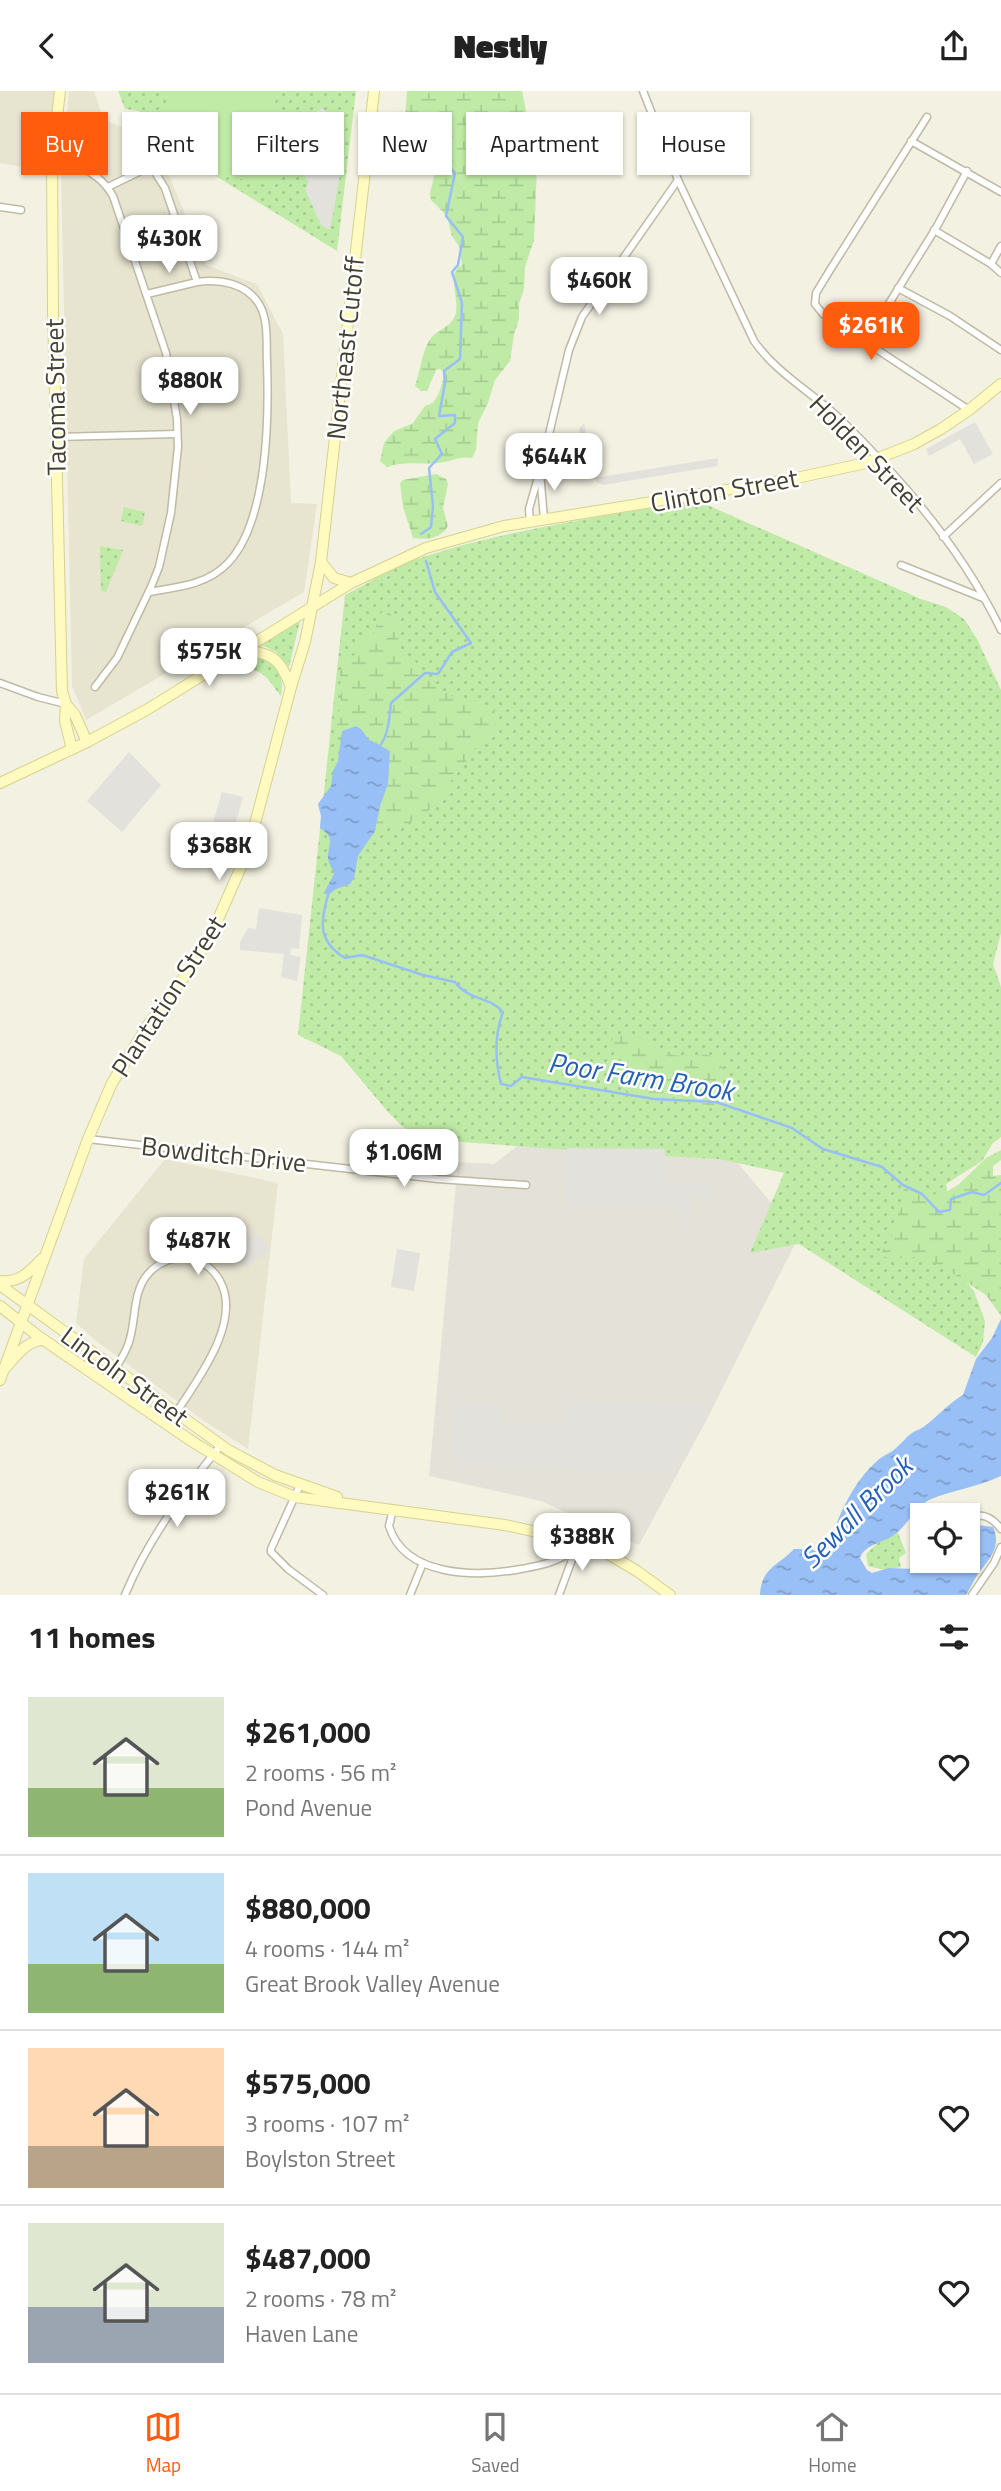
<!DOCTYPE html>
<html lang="en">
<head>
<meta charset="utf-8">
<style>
  :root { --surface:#fff; --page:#f6f6f6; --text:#222; --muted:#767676; --line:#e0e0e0; --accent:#ff5d0d }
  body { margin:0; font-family:"Titillium Web",sans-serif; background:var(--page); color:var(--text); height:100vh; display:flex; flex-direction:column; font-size:26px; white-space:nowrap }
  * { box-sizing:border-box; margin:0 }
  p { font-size:23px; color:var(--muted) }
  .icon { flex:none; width:38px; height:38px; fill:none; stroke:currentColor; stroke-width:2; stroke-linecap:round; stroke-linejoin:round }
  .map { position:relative; height:1504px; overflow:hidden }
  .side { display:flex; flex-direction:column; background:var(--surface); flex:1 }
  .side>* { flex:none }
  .hud { position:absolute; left:21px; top:21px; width:959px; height:63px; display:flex; gap:14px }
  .fabs { position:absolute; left:910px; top:1412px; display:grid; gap:14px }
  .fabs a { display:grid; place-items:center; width:70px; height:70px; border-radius:0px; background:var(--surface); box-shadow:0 2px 5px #0004; font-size:35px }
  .price { position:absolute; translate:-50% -60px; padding:0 16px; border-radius:14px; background:#fff; color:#222; font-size:23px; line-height:46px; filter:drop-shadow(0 2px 4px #0008) }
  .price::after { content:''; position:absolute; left:50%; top:42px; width:21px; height:16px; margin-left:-10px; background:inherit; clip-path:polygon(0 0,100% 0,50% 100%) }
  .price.active { background:var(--accent); color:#fff }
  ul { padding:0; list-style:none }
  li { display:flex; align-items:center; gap:21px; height:175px; padding:0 28px }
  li+li { border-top:2px solid var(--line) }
  li span { display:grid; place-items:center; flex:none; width:196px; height:140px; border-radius:0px; color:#555 }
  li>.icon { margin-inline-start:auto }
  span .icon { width:84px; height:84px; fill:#fffc; stroke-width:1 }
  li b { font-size:30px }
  h2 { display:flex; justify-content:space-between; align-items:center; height:84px; padding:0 28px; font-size:30px }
  .tag { padding:0 24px; border-radius:0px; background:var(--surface); box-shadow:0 2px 5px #0004; font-size:24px; line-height:63px }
  .tag.active { background:var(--accent); color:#fff }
  header { display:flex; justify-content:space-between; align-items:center; height:91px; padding:0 28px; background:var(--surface); font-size:32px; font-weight:800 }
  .menu { display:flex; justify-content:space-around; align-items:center; height:98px; border-top:2px solid var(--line); background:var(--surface); font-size:19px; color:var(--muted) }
  .menu a { display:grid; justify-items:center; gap:4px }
  .menu .active { color:var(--accent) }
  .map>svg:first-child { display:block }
  .residential { fill:#e7e4d0 }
  .industrial { fill:#e4e1d8 }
  .green { fill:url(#green-dots) }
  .wetland { fill:url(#wetland-marsh) }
  .pitch { fill:#c0eba7 }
  .parking { fill:#e3e1dc }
  .water { fill:url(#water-ripples) }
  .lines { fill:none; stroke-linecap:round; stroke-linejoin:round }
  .stream { stroke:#98bff6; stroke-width:2.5 }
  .street-casing { stroke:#bfbaa4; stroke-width:9 }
  .secondary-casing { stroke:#d6d18e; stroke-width:12 }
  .street { stroke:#fff; stroke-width:6 }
  .secondary { stroke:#fffbc0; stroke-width:10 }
  .labels { text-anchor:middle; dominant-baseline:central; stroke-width:5; stroke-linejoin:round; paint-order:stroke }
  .street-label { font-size:26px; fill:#454132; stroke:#fff }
  .water-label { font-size:28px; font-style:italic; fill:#245fb8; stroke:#fff }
</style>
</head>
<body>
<header><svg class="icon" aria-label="back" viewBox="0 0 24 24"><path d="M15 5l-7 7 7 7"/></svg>Nestly<svg class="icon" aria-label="share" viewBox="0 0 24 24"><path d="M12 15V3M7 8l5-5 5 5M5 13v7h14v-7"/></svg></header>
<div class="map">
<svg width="1001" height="1504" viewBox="0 0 1001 1504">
  <defs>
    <pattern id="green-dots" width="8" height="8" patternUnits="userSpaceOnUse" patternTransform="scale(1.75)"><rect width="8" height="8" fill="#c0eba7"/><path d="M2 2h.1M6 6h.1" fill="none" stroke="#a6cb90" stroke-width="1.8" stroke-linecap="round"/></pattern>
    <pattern id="wetland-marsh" width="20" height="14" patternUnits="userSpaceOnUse" patternTransform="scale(1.75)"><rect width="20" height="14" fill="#c0eba7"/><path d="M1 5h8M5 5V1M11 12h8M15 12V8" fill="none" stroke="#a6cb90"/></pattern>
    <pattern id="water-ripples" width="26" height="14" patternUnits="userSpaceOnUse" patternTransform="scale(1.75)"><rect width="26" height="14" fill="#98bff6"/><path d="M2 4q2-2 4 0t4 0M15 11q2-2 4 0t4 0" fill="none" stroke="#7e9dc8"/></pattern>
  </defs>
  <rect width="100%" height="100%" fill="#f3f1e2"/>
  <g class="residential">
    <path d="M0 0H58L42 79 0 72Z"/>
    <path d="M69 0H94L103 28 151 49 164 72 206 174 257 193 283 243 291 412 317 413 304 501 86 629 72 595 61 82Z"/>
    <path d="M165 1068 278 1092 248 1358 204 1330 95 1249 76 1232 84 1168Z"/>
  </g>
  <path class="industrial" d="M536 1041 736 1070 799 1145 707 1328 639 1454 541 1410 429 1385 458 1071 494 1073Z"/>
  <g class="green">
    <path d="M118 0H356L337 160 156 48 139 20 125 18Z"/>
    <path d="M696 409 921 508 946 516 964 528 977 548 1001 599V842L993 873 1001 896V1046L993 1052 982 1070 946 1093 961 1185 974 1200 985 1230 983 1251 976 1266 799 1153 750 1162 784 1082 719 1068 609 1062 423 1048 402 1035 388 1021 341 965 298 944 345 504C369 492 393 476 417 468 507 438 603 426 696 409Z"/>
    <path d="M124 416 145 421 142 435 121 430Z"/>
    <path d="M100 455 123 459 106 501 101 500Z"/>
    <path d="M300 530 289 576 276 561 262 554Z"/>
    <path d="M252 564C277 566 285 582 281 605 269 591 264 574 240 581L235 571Z"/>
    <path d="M898 1442 906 1462 899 1467 901 1476 885 1479 868 1475 866 1463 881 1449Z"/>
  </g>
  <g class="wetland">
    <path d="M407 0H522L537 75 534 149 525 176 524 198 519 213V228L514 243 510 270 495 289 488 312 478 332 476 359 472 367C460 365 455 369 444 371 425 375 406 369 387 376L380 370 384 352 394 340 412 333 425 315 433 312 439 302 445 282 440 278 436 279 427 300H421L415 295C420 281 422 259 431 247 438 238 450 237 455 225 461 209 445 182 462 174L459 155 452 145 447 125 431 109 430 102 435 81 433 72 404 39Z"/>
    <path d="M436 383 446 388 448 393 443 417 448 435C441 448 426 449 413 447L403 416 400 392 403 389Z"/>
    <path d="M386 520C410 534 394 543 399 564L409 566 416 571 432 593 455 607 466 610 472 608 493 617 498 630C482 648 469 667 454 686 441 702 433 721 413 730 401 735 387 737 375 740L380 715 388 693 389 668C379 658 367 642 356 635L342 640 337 633 341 610 340 581 346 569 357 562 361 551C382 542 372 536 382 521Z"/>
    <path d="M616 944H638C652 956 665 965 685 965 700 965 702 960 718 968 729 982 719 988 714 1002 713 1006 714 1011 714 1015L656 1007 630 1006C625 1000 619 994 620 985 620 979 623 981 623 974 622 964 611 960 612 948Z"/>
    <path d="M1001 1059V1069L993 1075V1085L1001 1084V1225L986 1204 940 1174 915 1166 889 1167 880 1164C897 1140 901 1123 904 1094L909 1090 929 1102 941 1104 958 1094 986 1067Z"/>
  </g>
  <path class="pitch" d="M164 0H275L276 93 220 85 204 76 173 41Z"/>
  <g class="parking">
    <path d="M322 17 334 27 323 38 319 48 320 73 340 84 330 139 321 134 305 98 309 91 302 81 297 66V48L302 36 311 24Z"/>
    <path d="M975 331 993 363 974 373 960 348 929 365 926 358Z"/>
    <path d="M584 332 594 387 718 367 717 375 603 394 598 392 594 387 588 388 579 338Z"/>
    <path d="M129 661 161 694 122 741 87 710Z"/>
    <path d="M222 701 243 706 225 769 204 763Z"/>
    <path d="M259 817 302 824 299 858 291 857 290 864 301 866 297 890 281 886 284 863 240 859V851L248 837 256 838Z"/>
    <path d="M567 1057 665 1058V1094H714V1106H690V1138H683L682 1118 566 1117Z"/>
    <path d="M256 1141 270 1159 245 1177 232 1160Z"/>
    <path d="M397 1158 420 1162 414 1200 391 1196Z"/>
    <path d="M570 1310 704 1314 700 1332 666 1382 451 1376 456 1313 501 1315V1333L568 1334Z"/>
  </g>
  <g class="water">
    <path d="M356 635 362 639 368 648 390 660 388 693 380 715 375 740 358 765 354 787 350 793 336 798 328 804 324 802 334 783C332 777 327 770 328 764 329 751 335 747 320 737L321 725 318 713 331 695 333 680 338 670 342 640Z"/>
    <path d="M1001 1228V1385C978 1396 952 1399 929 1409 915 1416 907 1435 894 1444 883 1452 865 1453 860 1467L867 1479 872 1482 889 1477 914 1478 945 1470H968C968 1455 968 1446 978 1434L993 1436C1001 1453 992 1466 981 1479 975 1486 971 1496 966 1504H760C761 1477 778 1475 794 1458H812L817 1461 828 1457C838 1425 852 1392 878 1369 884 1364 891 1362 896 1357 902 1352 906 1346 912 1342 916 1339 922 1338 926 1334 938 1325 950 1311 963 1304L976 1268 992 1247Z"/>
  </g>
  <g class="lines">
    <g class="stream">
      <path d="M400 22 423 52 455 82 446 125 463 146 458 174 452 181 462 212 460 268 444 280 445 292 439 325 455 324V332L435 348 442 363 429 377 433 415 431 436 421 443"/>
      <path d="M378 657C389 645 389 628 391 612L425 582 438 583 452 561 471 552 435 501 426 470"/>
      <path d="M329 801C320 830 317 850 345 867L362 864 423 884 455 891C469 910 489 905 503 921 494 945 495 969 501 993L511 995 522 986 654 1008 716 1011 792 1037 823 1058 882 1076 903 1094 922 1103 939 1121 950 1119 951 1108 972 1101 984 1104 1001 1092"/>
    </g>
    <defs>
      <g id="street">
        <path d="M643 0 678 89 754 250C777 283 812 301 840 328 903 389 963 460 1001 539"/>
        <path d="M927 26 830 179 816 202 815 213 823 223 969 319"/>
        <path d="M911 50 1001 101"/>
        <path d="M73 74C91 80 103 88 113 105L166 262 177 328 178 356 171 422 159 476 151 496 117 567 95 596"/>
        <path d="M108 96 151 75 165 97 197 191C220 188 246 192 259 213 269 230 266 252 267 271 269 326 268 430 228 472 207 494 178 496 149 501"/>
        <path d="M0 116 21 119"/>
        <path d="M934 139 991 173 1001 182"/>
        <path d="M991 173 1001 155"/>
        <path d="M898 197 950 225 1001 259"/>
        <path d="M147 203 197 191"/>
        <path d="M865 251 936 137 967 80"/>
        <path d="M56 346 177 343"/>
        <path d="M544 428 540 381 569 259 582 226 678 89"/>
        <path d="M530 431 529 418 538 386"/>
        <path d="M943 446 1001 392"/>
        <path d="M901 474 983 507"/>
        <path d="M0 592 38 606 66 613"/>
        <path d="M88 1048 438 1088 526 1094"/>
        <path d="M106 1291C114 1280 123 1267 128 1254 137 1231 131 1203 148 1183 158 1171 176 1164 191 1167 203 1170 214 1179 220 1190 244 1234 191 1297 168 1334"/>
        <path d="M300 1394 271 1458V1461L288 1478 323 1504"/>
        <path d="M393 1418 389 1435C405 1487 478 1486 521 1478 536 1475 556 1472 568 1462 572 1459 575 1454 578 1450"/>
        <path d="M968 1427C982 1421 992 1426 1001 1438"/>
        <path d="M125 1504C147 1450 184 1399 221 1354"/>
        <path d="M410 1504 423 1472"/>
        <path d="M559 1504 577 1455"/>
        <path d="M972 1504 994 1472 1001 1456"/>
      </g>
      <g id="secondary">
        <path d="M60 0 52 71 53 219 62 600 66 613 65 630 72 658"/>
        <path d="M321 471 334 487 351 492"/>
        <path d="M242 559C272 562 280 567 291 596"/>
        <path d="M66 613 75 624 87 651"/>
        <path d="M0 692 87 651 148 618 351 492 426 457 504 435 787 389 866 372 914 353 941 338 969 319 1001 293"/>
        <path d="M0 1190C20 1192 29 1181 42 1168"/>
        <path d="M0 1194 228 1359 275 1384 337 1406"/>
        <path d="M0 1215 38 1245 193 1351 258 1391 295 1406 505 1434 578 1450 603 1460 637 1480 670 1504"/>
        <path d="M6 1276C17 1264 27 1249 44 1249"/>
        <path d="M0 1289 88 1048 112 992 148 934 193 874 212 842 241 776 256 729 291 596 305 551 321 471 374 0"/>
      </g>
    </defs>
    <use href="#street" class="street-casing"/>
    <use href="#secondary" class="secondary-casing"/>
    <use href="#street" class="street"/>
    <use href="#secondary" class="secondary"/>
  </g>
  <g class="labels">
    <g class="street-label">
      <text transform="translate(345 257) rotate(-84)">Northeast Cutoff</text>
      <text transform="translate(55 306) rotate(-91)">Tacoma Street</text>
      <text transform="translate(867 362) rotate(46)">Holden Street</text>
      <text transform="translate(724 399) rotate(-10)">Clinton Street</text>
      <text transform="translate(168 905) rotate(-57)">Plantation Street</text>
      <text transform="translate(224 1063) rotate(6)">Bowditch Drive</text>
      <text transform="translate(125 1285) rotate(36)">Lincoln Street</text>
    </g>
    <g class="water-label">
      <text transform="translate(641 985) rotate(9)">Poor Farm Brook</text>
      <text transform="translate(856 1421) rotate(-45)">Sewall Brook</text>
    </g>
  </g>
</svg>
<div class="fabs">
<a><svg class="icon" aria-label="locate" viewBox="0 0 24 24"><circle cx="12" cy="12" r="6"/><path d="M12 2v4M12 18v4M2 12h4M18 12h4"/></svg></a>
</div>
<b class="price" style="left:169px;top:184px">$430K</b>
<b class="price" style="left:599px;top:226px">$460K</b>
<b class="price active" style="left:871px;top:271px">$261K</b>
<b class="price" style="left:190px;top:326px">$880K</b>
<b class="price" style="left:554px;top:402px">$644K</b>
<b class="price" style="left:209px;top:597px">$575K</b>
<b class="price" style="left:219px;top:791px">$368K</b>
<b class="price" style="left:404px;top:1098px">$1.06M</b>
<b class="price" style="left:198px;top:1186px">$487K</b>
<b class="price" style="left:177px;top:1438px">$261K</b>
<b class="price" style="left:582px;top:1482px">$388K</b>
<div class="hud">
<a class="tag active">Buy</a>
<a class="tag">Rent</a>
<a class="tag">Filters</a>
<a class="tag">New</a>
<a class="tag">Apartment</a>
<a class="tag">House</a>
</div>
</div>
<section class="side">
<h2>11 homes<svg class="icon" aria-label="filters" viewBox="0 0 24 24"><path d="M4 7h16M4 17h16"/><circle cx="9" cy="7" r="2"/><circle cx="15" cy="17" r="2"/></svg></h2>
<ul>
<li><span style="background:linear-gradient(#dfe7d0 65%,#8fb573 0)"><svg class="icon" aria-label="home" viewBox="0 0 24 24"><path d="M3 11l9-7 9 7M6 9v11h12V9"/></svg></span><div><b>$261,000</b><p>2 rooms · 56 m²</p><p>Pond Avenue</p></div><svg class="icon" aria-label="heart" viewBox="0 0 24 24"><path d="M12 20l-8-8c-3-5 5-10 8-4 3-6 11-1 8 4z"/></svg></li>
<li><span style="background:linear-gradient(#bfe0f5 65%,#8fb573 0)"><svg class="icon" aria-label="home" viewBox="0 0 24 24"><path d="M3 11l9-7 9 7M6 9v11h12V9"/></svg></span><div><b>$880,000</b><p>4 rooms · 144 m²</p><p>Great Brook Valley Avenue</p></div><svg class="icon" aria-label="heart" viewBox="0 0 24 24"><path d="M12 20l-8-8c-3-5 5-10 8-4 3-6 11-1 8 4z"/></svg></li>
<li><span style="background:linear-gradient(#ffd9b3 70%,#b9a48a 0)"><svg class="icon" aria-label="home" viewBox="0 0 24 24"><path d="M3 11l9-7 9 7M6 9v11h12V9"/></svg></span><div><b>$575,000</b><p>3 rooms · 107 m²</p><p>Boylston Street</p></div><svg class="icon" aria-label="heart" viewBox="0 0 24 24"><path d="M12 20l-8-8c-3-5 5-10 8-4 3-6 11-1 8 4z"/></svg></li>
<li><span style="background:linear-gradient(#dfe7d0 60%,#9aa5b1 0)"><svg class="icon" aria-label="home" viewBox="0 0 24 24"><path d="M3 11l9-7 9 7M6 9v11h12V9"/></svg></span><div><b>$487,000</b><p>2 rooms · 78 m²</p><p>Haven Lane</p></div><svg class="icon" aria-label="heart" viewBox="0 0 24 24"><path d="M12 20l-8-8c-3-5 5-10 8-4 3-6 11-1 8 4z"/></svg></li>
</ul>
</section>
<nav class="menu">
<a class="active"><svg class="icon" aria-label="map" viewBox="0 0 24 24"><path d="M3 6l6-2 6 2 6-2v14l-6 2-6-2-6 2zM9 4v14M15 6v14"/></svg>Map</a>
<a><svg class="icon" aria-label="saved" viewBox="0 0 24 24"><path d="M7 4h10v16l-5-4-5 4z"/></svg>Saved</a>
<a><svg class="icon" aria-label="home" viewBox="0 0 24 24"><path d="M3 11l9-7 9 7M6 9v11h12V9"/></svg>Home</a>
</nav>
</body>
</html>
